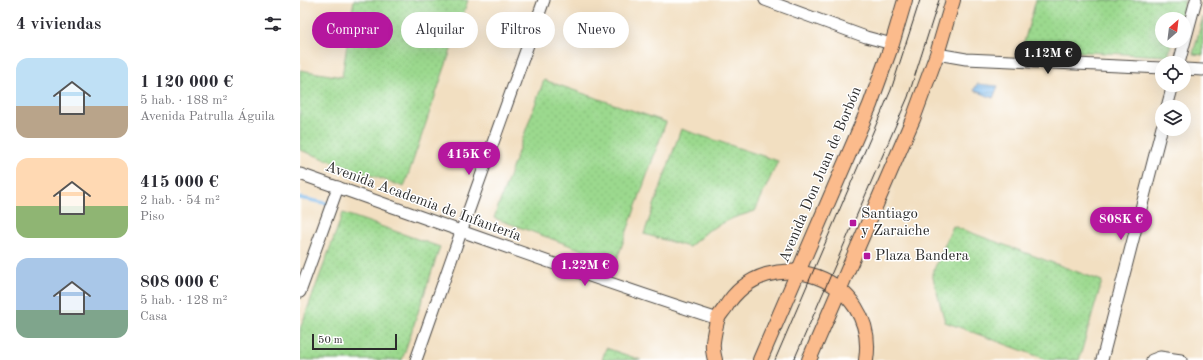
<!DOCTYPE html>
<html lang="es">
<head>
<meta charset="utf-8">
<style>
  :root { --surface:#fff; --page:#f7f7f7; --text:#2b2b33; --muted:#7c7c81; --accent:#b5179e }
  body { margin:0; font-family:"Old Standard TT",serif; background:var(--page); color:var(--text); height:100vh; display:flex; flex-direction:column; font-size:15px; white-space:nowrap }
  * { box-sizing:border-box; margin:0 }
  p { font-size:13px; color:var(--muted) }
  .icon { flex:none; width:22px; height:22px; fill:none; stroke:currentColor; stroke-width:2; stroke-linecap:round; stroke-linejoin:round }
  .map { position:relative; flex:1; overflow:hidden }
  .side { display:flex; flex-direction:column; background:var(--surface); width:300px }
  .side>* { flex:none }
  .hud { position:absolute; left:12px; top:12px; width:380px; height:36px; display:flex; gap:8px }
  .needle { width:26px; rotate:28deg }
  .tools { position:absolute; left:855px; top:12px; display:grid; gap:8px }
  .tools a { display:grid; place-items:center; width:36px; height:36px; border-radius:50%; background:var(--surface); box-shadow:0 4px 16px #0002; font-size:20px }
  .scale { position:absolute; left:12px; bottom:10px; width:85px; box-sizing:border-box; padding-left:4px; border:2px solid #2b2b2b; border-top:0; font-size:11px; line-height:14px; white-space:nowrap; color:#2b2b2b; -webkit-text-stroke:3px #fff; paint-order:stroke }
  .price { position:absolute; translate:-50% -34px; padding:0 9px; border-radius:14px; background:var(--accent); color:#fff; font-size:13px; line-height:26px; filter:drop-shadow(0 1px 2px #0008) }
  .price::after { content:''; position:absolute; left:50%; top:24px; width:12px; height:9px; margin-left:-6px; background:inherit; clip-path:polygon(0 0,100% 0,50% 100%) }
  .price.on { background:#222; color:#fff }
  ul { padding:0; list-style:none }
  li { display:flex; align-items:center; gap:12px; height:100px; padding:0 16px }
  li span { display:grid; place-items:center; flex:none; width:112px; height:80px; border-radius:12px; color:#555 }
  li>.icon { margin-inline-start:auto }
  span .icon { width:48px; height:48px; fill:#fffc; stroke-width:1 }
  li b { font-size:17px }
  h2 { display:flex; justify-content:space-between; align-items:center; height:48px; padding:0 16px; font-size:17px }
  .tag { padding:0 14px; border-radius:18px; background:var(--surface); box-shadow:0 4px 16px #0002; font-size:14px; line-height:36px }
  .tag.on { background:var(--accent); color:#fff }
  main { display:flex; flex:1; min-height:0 }
  .map>svg:first-child { display:block }
  .park { fill:url(#park-dots); stroke:#63825c }
  .water { fill:url(#water-rules); stroke:#52728c }
  .lines { fill:none; stroke-linecap:round; stroke-linejoin:round }
  .stream { stroke:#79b9ed; stroke-width:3.5 }
  .minor-casing { stroke:#494642; stroke-width:13 }
  .major-casing { stroke:#494642; stroke-width:16 }
  .minor { stroke:#fff; stroke-width:11 }
  .major { stroke:#fbbb8c; stroke-width:14 }
  .tram { stroke:#2b2b2b; stroke-width:1 }
  .poi-dot { fill:#b5179e; stroke:#fff; stroke-width:1.5 }
  .labels { text-anchor:middle; dominant-baseline:central; stroke-width:3; stroke-linejoin:round; paint-order:stroke }
  .street-label { font-size:15px; fill:#2b2b2b; stroke:#fff }
  .poi-label { font-size:15px; fill:#2b2b2b; stroke:#fff; text-anchor:start }
</style>
</head>
<body>
<main>
<section class="side">
<h2>4 viviendas<svg class="icon" aria-label="filters" viewBox="0 0 24 24"><path d="M4 7h16M4 17h16"/><circle cx="9" cy="7" r="2"/><circle cx="15" cy="17" r="2"/></svg></h2>
<ul>
<li><span style="background:linear-gradient(#bfe0f5 60%,#b9a48a 0)"><svg class="icon" aria-label="home" viewBox="0 0 24 24"><path d="M3 11l9-7 9 7M6 9v11h12V9"/></svg></span><div><b>1 120 000 €</b><p>5 hab. · 188 m²</p><p>Avenida Patrulla Águila</p></div></li>
<li><span style="background:linear-gradient(#ffd9b3 60%,#8fb573 0)"><svg class="icon" aria-label="home" viewBox="0 0 24 24"><path d="M3 11l9-7 9 7M6 9v11h12V9"/></svg></span><div><b>415 000 €</b><p>2 hab. · 54 m²</p><p>Piso</p></div></li>
<li><span style="background:linear-gradient(#a9c7e8 65%,#7fa58c 0)"><svg class="icon" aria-label="home" viewBox="0 0 24 24"><path d="M3 11l9-7 9 7M6 9v11h12V9"/></svg></span><div><b>808 000 €</b><p>5 hab. · 128 m²</p><p>Casa</p></div></li>
</ul>
</section>
<div class="map">
<svg width="903" height="360" viewBox="0 0 903 360">
  <defs>
    <pattern id="park-dots" width="8" height="8" patternUnits="userSpaceOnUse"><rect width="8" height="8" fill="#9bd98e"/><path d="M2 2h.1M6 6h.1" fill="none" stroke="#86ba7b" stroke-width="1.8" stroke-linecap="round"/></pattern>
    <pattern id="water-rules" width="6" height="5" patternUnits="userSpaceOnUse"><rect width="6" height="5" fill="#79b9ed"/><path d="M0 2.5h6" fill="none" stroke="#6397c0"/></pattern>
  </defs>
  <rect width="100%" height="100%" fill="#fff"/>
  <filter id="ink" filterUnits="userSpaceOnUse"><feTurbulence type="fractalNoise" baseFrequency=".025" numOctaves="2"/><feDisplacementMap in="SourceGraphic" scale="8" xChannelSelector="R" yChannelSelector="G"/><feConvolveMatrix kernelMatrix="1 2 1 2 8 2 1 2 1" color-interpolation-filters="sRGB"/></filter>
  <filter id="wash" filterUnits="userSpaceOnUse"><feTurbulence type="fractalNoise" baseFrequency=".012" numOctaves="4" result="noise"/><feDisplacementMap in="SourceGraphic" scale="16" xChannelSelector="R" yChannelSelector="G"/><feGaussianBlur stdDeviation="0.9" result="paint"/><feColorMatrix in="noise" values="0 0 0 0 0 0 0 0 0 0 0 0 0 0 0 0 0 1.4 0 .05"/><feComposite in="paint" operator="in"/></filter>
  <g filter="url(#wash)">
    <rect width="100%" height="100%" fill="#f2dfc1"/>
    <g class="park">
      <path d="M54 0H168L104 187 0 150V70L42 77Z"/>
      <path d="M736 0H885L880 19H862V41H873L868 56 722 49Z"/>
      <path d="M903 17V55L893 54Z"/>
      <path d="M244 80 366 122 316 262 194 218Z"/>
      <path d="M381 129 478 161 455 211 433 218 409 230 389 247 344 234Z"/>
      <path d="M43 213 140 247 102 360H0V329Z"/>
      <path d="M653 226 802 281 779 360H748L645 322 632 274Z"/>
      <path d="M306 348 341 360H302Z"/>
    </g>
    <path class="water" d="M677 84 698 86 693 98 674 90Z"/>
    <g class="lines">
      <path class="stream" d="M0 198 30 204"/>
    </g>
  </g>
  <g filter="url(#ink)">
    <g class="lines">
      <defs>
        <g id="minor">
          <path d="M465 0 566 37 592 44"/>
          <path d="M637 54 666 59 862 68"/>
          <path d="M879 63 896 0"/>
          <path d="M884 69 903 70"/>
          <path d="M867 107 873 85"/>
          <path d="M0 174C139 223 278 274 418 319"/>
          <path d="M0 292 38 187"/>
          <path d="M116 360 161 232 244 0"/>
          <path d="M802 360 862 127"/>
          <path d="M852 360 860 357 881 360"/>
        </g>
        <g id="major">
          <path d="M415 360C414 356 413 352 413 348 412 342 416 324 418 318 420 314 423 311 425 308 468 237 579 278 566 360"/>
          <path d="M460 360 570 105 592 44 605 0"/>
          <path d="M509 360 613 119 637 54 653 0"/>
        </g>
      </defs>
      <use href="#minor" class="minor-casing"/>
      <use href="#major" class="major-casing"/>
      <use href="#minor" class="minor"/>
      <use href="#major" class="major"/>
      <g class="tram">
        <path d="M475 360 591 90 620 0"/>
        <path d="M494 360 608 97 639 0"/>
      </g>
    </g>
  </g>
  <g class="poi-dot">
    <rect x="549" y="219" width="8" height="8" rx="2"/>
    <rect x="563" y="252" width="8" height="8" rx="2"/>
  </g>
  <g class="labels">
    <g class="street-label">
      <text transform="translate(521 175) rotate(-67)">Avenida Don Juan de Borbón</text>
      <text transform="translate(123 202) rotate(20)">Avenida Academia de Infantería</text>
    </g>
    <g class="poi-label">
      <text x="561" y="214">Santiago<tspan x="561" dy="17">y Zaraiche</tspan></text>
      <text x="575" y="256">Plaza Bandera</text>
    </g>
  </g>
</svg>
<div class="tools">
<a><svg class="needle" viewBox="-14 -14 28 28"><path d="M0-13l5 13h-10z" fill="#e53935"/><path d="M0 13l5-13h-10z" fill="#7c7c81"/></svg></a>
<a><svg class="icon" aria-label="locate" viewBox="0 0 24 24"><circle cx="12" cy="12" r="6"/><path d="M12 2v4M12 18v4M2 12h4M18 12h4"/></svg></a>
<a><svg class="icon" aria-label="layers" viewBox="0 0 24 24"><path d="M12 4l9 5-9 5-9-5zM3 14l9 5 9-5"/></svg></a>
</div>
<div class="scale">50 m</div>
<b class="price on" style="left:748px;top:75px">1.12M €</b>
<b class="price" style="left:169px;top:176px">415K €</b>
<b class="price" style="left:821px;top:241px">808K €</b>
<b class="price" style="left:285px;top:287px">1.22M €</b>
<div class="hud">
<a class="tag on">Comprar</a>
<a class="tag">Alquilar</a>
<a class="tag">Filtros</a>
<a class="tag">Nuevo</a>
</div>
</div>
</main>
</body>
</html>
